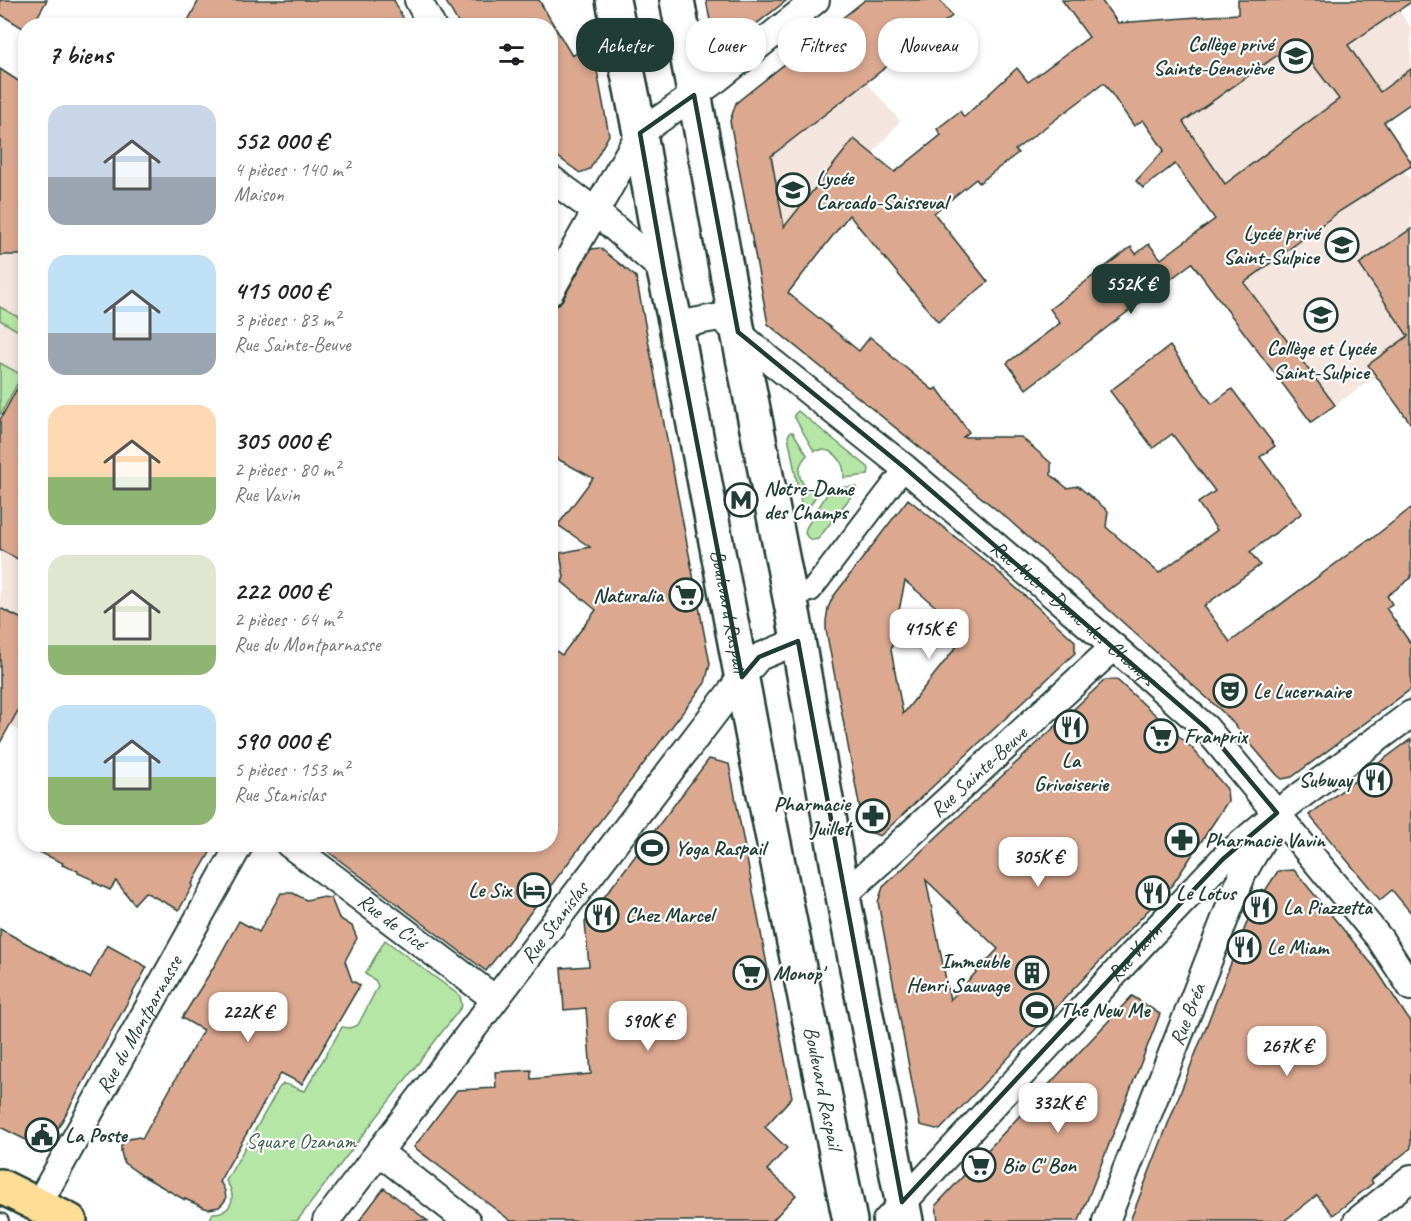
<!DOCTYPE html>
<html lang="fr">
<head>
<meta charset="utf-8">
<style>
  :root { --surface:#fff; --page:#f6f6f6; --text:#202124; --muted:#757577; --accent:#1f3d34 }
  body { margin:0; font-family:Caveat,sans-serif; background:var(--page); color:var(--text); height:100vh; display:flex; flex-direction:column; font-size:22px; white-space:nowrap }
  * { box-sizing:border-box; margin:0 }
  p { font-size:20px; color:var(--muted) }
  .icon { flex:none; width:33px; height:33px; fill:none; stroke:currentColor; stroke-width:2; stroke-linecap:round; stroke-linejoin:round }
  .map { position:relative; flex:1; overflow:hidden }
  .side { position:absolute; left:18px; top:18px; width:540px; height:834px; display:flex; flex-direction:column; background:var(--surface); border-radius:24px; box-shadow:0 3px 9px #0003 }
  .side>* { flex:none }
  .hud { position:absolute; left:576px; top:18px; width:570px; height:54px; display:flex; gap:12px }
  .price { position:absolute; translate:-50% -51px; padding:0 14px; border-radius:12px; background:#fff; color:#222; font-size:20px; line-height:39px; filter:drop-shadow(0 2px 3px #0008) }
  .price::after { content:''; position:absolute; left:50%; top:36px; width:18px; height:14px; margin-left:-9px; background:inherit; clip-path:polygon(0 0,100% 0,50% 100%) }
  .price.on { background:var(--accent); color:#fff }
  ul { padding:0; list-style:none }
  li { display:flex; align-items:center; gap:18px; height:150px; padding:0 30px }
  li span { display:grid; place-items:center; flex:none; width:168px; height:120px; border-radius:18px; color:#555 }
  li>.icon { margin-inline-start:auto }
  span .icon { width:72px; height:72px; fill:#fffc; stroke-width:1 }
  li b { font-size:26px }
  h2 { display:flex; justify-content:space-between; align-items:center; height:72px; padding:0 30px; font-size:26px }
  .chip { padding:0 21px; border-radius:24px; background:var(--surface); box-shadow:0 3px 9px #0003; font-size:21px; line-height:54px }
  .chip.on { background:var(--accent); color:#fff }
  .map>svg:first-child { display:block }
  .built { fill:#f4e5de }
  .green { fill:#b6e6a5; stroke:#6a926c; stroke-width:1.5 }
  .building { fill:#dca890; stroke:#1f3d34; stroke-width:1.5; fill-rule:evenodd }
  .lines { fill:none; stroke-linecap:round; stroke-linejoin:round }
  .service-casing { stroke:#1f3d34; stroke-width:18 }
  .pedestrian-casing { stroke:#1f3d34; stroke-width:24 }
  .minor-casing { stroke:#1f3d34; stroke-width:30 }
  .secondary-casing { stroke:#1f3d34; stroke-width:38 }
  .primary-casing { stroke:#1f3d34; stroke-width:38 }
  .service { stroke:#fff; stroke-width:14 }
  .pedestrian { stroke:#fff; stroke-width:20 }
  .minor { stroke:#fff; stroke-width:26 }
  .secondary { stroke:#fff; stroke-width:33 }
  .primary { stroke:#fedd96; stroke-width:33 }
  .marked { fill:none; stroke:#1f3d34; stroke-width:4.5; stroke-linejoin:round }
  .labels { text-anchor:middle; dominant-baseline:central; stroke-width:4.5; stroke-linejoin:round; paint-order:stroke }
  .poi-label { font-size:21px; font-weight:bold; fill:#1f3d34; stroke:#fff; text-anchor:start }
  .street-label { font-size:21px; fill:#1f3d34; stroke:#fff }
  .park-label { font-size:21px; fill:#3d5f4b; stroke:#fff }
</style>
</head>
<body>
<div class="map">
<svg width="1411" height="1221" viewBox="0 0 1411 1221">
  <rect width="100%" height="100%" fill="#fff"/>
  <filter id="ink" filterUnits="userSpaceOnUse"><feTurbulence type="fractalNoise" baseFrequency=".0167" numOctaves="2"/><feDisplacementMap in="SourceGraphic" scale="12" xChannelSelector="R" yChannelSelector="G"/><feConvolveMatrix kernelMatrix="1 2 1 2 8 2 1 2 1" color-interpolation-filters="sRGB"/></filter>
  <g filter="url(#ink)">
    <g class="built">
      <path d="M1393 1 1411 28V103L1384 123 1411 162V167L1404 171 1411 181V367L1382 385 1375 377 1311 422 1192 263 1298 185 1225 184 1118 23Z"/>
      <path d="M847 60 900 121 872 154 762 293 735 148Z"/>
      <path d="M0 255H25V734L0 720Z"/>
    </g>
    <g class="green">
      <path d="M0 307 25 321V335L0 320Z"/>
      <path d="M0 363 22 375 0 415Z"/>
      <path d="M798 411 868 467 869 469 868 475 844 478C845 460 833 446 814 451L795 418 794 415Z"/>
      <path d="M790 432H793L807 455C793 470 799 487 817 494L807 511 802 510V508L788 436Z"/>
      <path d="M839 487H856V490L818 539 813 540 808 538 805 533 806 528 827 494 833 492Z"/>
      <path d="M385 940 460 996 462 1006 297 1221H209L213 1213C233 1213 237 1196 226 1181L279 1088 283 1084C291 1084 297 1090 305 1091L342 1027 350 1028 358 1025 378 986 375 980 365 974Z"/>
    </g>
    <g class="building">
      <path d="M0 0H47L32 26H26V30L0 14Z"/>
      <path d="M199 0H394L407 26H185Z"/>
      <path d="M445 0H539L572 56 592 44 609 135 590 169 580 173 550 151V26H460Z"/>
      <path d="M706 0H787L732 43 713 36Z"/>
      <path d="M865 0H940L952 16 771 156 784 227 854 139 895 172 941 135 937 129 960 111 964 117 1017 68 1028 82 1089 37 1062 0H1101L1118 23 1238 14V0H1411V2L1348 45 1380 92 1411 69V103L1384 122 1411 162V166L1340 211 1244 283 1335 405 1311 422 1192 263 1026 389 1007 363 1060 323 1050 309 1131 247 1136 254 1149 244 1161 259 1215 219 1175 164 1143 188 1136 181 1164 150 1143 120 1134 126 1104 83 1015 150 1018 153 979 183 976 179 934 213 988 282 938 322 849 215 788 293 859 351 870 337 891 354 890 355 933 390 937 388 969 432 963 437H1021L1051 463V475L1067 488 1078 486 1108 511 1106 527 1159 573 1217 530 1198 503 1215 491 1172 434 1153 448 1110 391 1170 346 1212 404 1232 389 1275 446 1260 457 1302 513 1250 552 1260 565 1204 606 1230 642 1369 539 1370 540 1411 508V578L1387 596 1392 604 1386 608 1411 644V689L1292 777 1282 779 1277 775 1227 716 1009 520 768 324 730 121 736 103ZM1296 42 1339 99 1225 184 1183 122Z"/>
      <path d="M0 69 26 86V255H0Z"/>
      <path d="M1411 229V424L1368 365 1408 336 1359 264Z"/>
      <path d="M600 248 636 277 710 664 705 683 486 971 318 844H550V647L562 655 596 610 562 582 564 577 560 553 590 547 558 525 593 478 550 455V307L558 305 563 299 591 249Z"/>
      <path d="M26 372V563L0 550V420Z"/>
      <path d="M908 499 995 569 1075 641V653L880 836 864 830 826 630V621L828 608 833 597ZM905 581 964 630 958 638 961 641 903 714 891 650Z"/>
      <path d="M0 608 26 621V696L0 743Z"/>
      <path d="M1105 680H1117L1192 748 1227 789 1228 801 1173 884 940 1130 920 1125 878 902 883 887ZM926 880 998 949 950 1000Z"/>
      <path d="M1411 739V913L1392 890 1380 900 1309 815Z"/>
      <path d="M709 759 729 764 792 1097 765 1127 787 1148 767 1170 796 1195 772 1221H511L414 1147 457 1090 496 1088 495 1072 531 1070V1079L591 1074 586 1008 564 1010 561 968 589 966 585 922Z"/>
      <path d="M22 844H215L192 884 193 885 179 910 145 892 134 904 116 881 110 890 93 882 94 880 78 873V871L62 865 63 863Z"/>
      <path d="M1294 870 1376 969 1411 1023V1148L1371 1180 1373 1183 1333 1215 1317 1195 1284 1221H1130L1251 912 1248 910 1262 889 1265 891 1278 871Z"/>
      <path d="M281 893H293L306 900 320 897 331 898 339 918 352 926 357 938 345 961 352 981 360 985 302 1084 281 1073 219 1182 221 1183 225 1191 226 1199 224 1202 219 1207 209 1209 205 1208 185 1199V1200L143 1176 124 1163 121 1152V1146L125 1141 129 1139 139 1137 142 1139 203 1030 182 1018 213 968 239 921 259 932Z"/>
      <path d="M0 929 90 978 107 945 147 967 46 1150 0 1127Z"/>
      <path d="M1132 996 1160 1014 1079 1221H938L936 1205Z"/>
      <path d="M384 1188 428 1221H359Z"/>
    </g>
    <g class="lines">
      <defs>
        <path id="service" d="M0 1221H1"/>
        <path id="pedestrian" d="M790 595 811 591 905 468"/>
        <g id="minor">
          <path d="M418 0 432 26"/>
          <path d="M550 178 595 211 664 271"/>
          <path d="M550 292 640 133 717 79 816 0"/>
          <path id="s1" d="M676 325 720 317 772 362 905 468 1114 647 1206 728 1380 939 1411 987"/>
          <path id="s2" d="M289 844 495 999"/>
          <path id="s3" d="M843 896 1114 647"/>
          <path d="M379 1152 467 1221"/>
          <path id="s4" d="M38 1205 240 844"/>
          <path id="s5" d="M326 1221 742 677 759 657 798 641"/>
          <path id="s6" d="M886 1221 1145 941 1223 859 1277 813 1411 714"/>
          <path id="s7" d="M1106 1221 1243 873 1267 831"/>
          <path d="M1357 1221 1411 1178"/>
        </g>
        <g id="secondary">
          <path id="s8" d="M613 0 640 133 664 271 676 325 691 409 757 759 850 1221"/>
          <path d="M677 0 738 332 794 618 843 896 906 1221"/>
        </g>
        <path id="primary" d="M0 1186 70 1221"/>
      </defs>
      <use href="#service" class="service-casing"/>
      <use href="#pedestrian" class="pedestrian-casing"/>
      <use href="#minor" class="minor-casing"/>
      <use href="#secondary" class="secondary-casing"/>
      <use href="#primary" class="primary-casing"/>
      <use href="#service" class="service"/>
      <use href="#pedestrian" class="pedestrian"/>
      <use href="#minor" class="minor"/>
      <use href="#secondary" class="secondary"/>
      <use href="#primary" class="primary"/>
    </g>
  </g>
  <path class="marked" d="M694 95 738 332 905 468 1206 728 1277 813 1223 859 1145 941 902 1202 798 641 759 657 742 677 664 271 640 133Z"/>
  <defs>
    <symbol id="school-ring" viewBox="-11 -11 22 22"><circle r="9.5" fill="#fff" stroke="#1f3d34" stroke-width="1.5"/><path d="M0-5L7-2L0 1L-7-2ZM-4 1L0 2.5L4 1V4Q0 6-4 4Z" fill="#1f3d34"/></symbol>
    <symbol id="metro-ring" viewBox="-11 -11 22 22"><circle r="9.5" fill="#fff" stroke="#1f3d34" stroke-width="1.5"/><path d="M-5.5 5V-5H-3L0 0L3-5H5.5V5H3V-.5L0 4L-3-.5V5Z" fill="#1f3d34"/></symbol>
    <symbol id="supermarket-ring" viewBox="-11 -11 22 22"><circle r="9.5" fill="#fff" stroke="#1f3d34" stroke-width="1.5"/><path d="M-6-5.5h2.5l.6 2H6L4.5 2H-2.5L-4.4-4H-6ZM-1.5 3.2a1.3 1.3 0 1 0 .1 0ZM3 3.2a1.3 1.3 0 1 0 .1 0Z" fill="#1f3d34"/></symbol>
    <symbol id="theatre-ring" viewBox="-11 -11 22 22"><circle r="9.5" fill="#fff" stroke="#1f3d34" stroke-width="1.5"/><path d="M-5-5.5Q0-4 5-5.5V0Q5 5 0 6Q-5 5-5 0ZM-3.3-2.5H-1v1.5H-3.3ZM1-2.5H3.3v1.5H1ZM-2.8 1Q0 5.5 2.8 1Z" fill="#1f3d34"/></symbol>
    <symbol id="restaurant-ring" viewBox="-11 -11 22 22"><circle r="9.5" fill="#fff" stroke="#1f3d34" stroke-width="1.5"/><path d="M-5-6h1v4h1v-4h1v4h1v-4h1v5L-1.5 .5V6h-2V.5L-5-1ZM5-6V6H3V1.5H1.5Q1.5-4 5-6Z" fill="#1f3d34"/></symbol>
    <symbol id="pharmacy-ring" viewBox="-11 -11 22 22"><circle r="9.5" fill="#fff" stroke="#1f3d34" stroke-width="1.5"/><path d="M-2-6h4v4h4v4h-4v4h-4v-4h-4v-4h4Z" fill="#1f3d34"/></symbol>
    <symbol id="stadium-ring" viewBox="-11 -11 22 22"><circle r="9.5" fill="#fff" stroke="#1f3d34" stroke-width="1.5"/><path d="M0-5a6.5 5 0 1 0 0 10a6.5 5 0 1 0 0-10ZM-3.5-1.8h7v3.6h-7Z" fill="#1f3d34"/></symbol>
    <symbol id="hotel-ring" viewBox="-11 -11 22 22"><circle r="9.5" fill="#fff" stroke="#1f3d34" stroke-width="1.5"/><path d="M-6-4.5h1.5V1H6V5H4.5V3h-9V5H-6ZM-4 0a1.8 1.8 0 1 1 3.6 0ZM.5 0V-2.5h3Q6-2.5 6 0Z" fill="#1f3d34"/></symbol>
    <symbol id="building-ring" viewBox="-11 -11 22 22"><circle r="9.5" fill="#fff" stroke="#1f3d34" stroke-width="1.5"/><path d="M-4-6H4V6H1V3H-1V6H-4ZM-2.5-4.3h1.7v1.8h-1.7ZM.8-4.3h1.7v1.8H.8ZM-2.5-1h1.7V.8h-1.7ZM.8-1h1.7V.8H.8Z" fill="#1f3d34"/></symbol>
    <symbol id="civic-ring" viewBox="-11 -11 22 22"><circle r="9.5" fill="#fff" stroke="#1f3d34" stroke-width="1.5"/><path d="M-.6-6.5H3V-4.5H.6V-3L4-1V1h2V6H-6V1h2V-1L-.6-3ZM-1.2 2.5V6h2.4V2.5Z" fill="#1f3d34"/></symbol>
  </defs>
  <g fill-rule="evenodd">
    <use href="#school-ring" x="1277" y="37" width="38" height="38"/>
    <use href="#school-ring" x="774" y="171" width="38" height="38"/>
    <use href="#school-ring" x="1323" y="226" width="38" height="38"/>
    <use href="#school-ring" x="1302" y="296" width="38" height="38"/>
    <use href="#metro-ring" x="722" y="481" width="38" height="38"/>
    <use href="#supermarket-ring" x="667" y="576" width="38" height="38"/>
    <use href="#theatre-ring" x="1211" y="672" width="38" height="38"/>
    <use href="#restaurant-ring" x="1052" y="708" width="38" height="38"/>
    <use href="#supermarket-ring" x="1142" y="717" width="38" height="38"/>
    <use href="#restaurant-ring" x="1356" y="761" width="38" height="38"/>
    <use href="#pharmacy-ring" x="854" y="797" width="38" height="38"/>
    <use href="#pharmacy-ring" x="1163" y="821" width="38" height="38"/>
    <use href="#stadium-ring" x="633" y="829" width="38" height="38"/>
    <use href="#hotel-ring" x="515" y="871" width="38" height="38"/>
    <use href="#restaurant-ring" x="1134" y="874" width="38" height="38"/>
    <use href="#restaurant-ring" x="1241" y="888" width="38" height="38"/>
    <use href="#restaurant-ring" x="583" y="896" width="38" height="38"/>
    <use href="#restaurant-ring" x="1225" y="928" width="38" height="38"/>
    <use href="#supermarket-ring" x="731" y="954" width="38" height="38"/>
    <use href="#building-ring" x="1013" y="954" width="38" height="38"/>
    <use href="#stadium-ring" x="1018" y="991" width="38" height="38"/>
    <use href="#civic-ring" x="23" y="1116" width="38" height="38"/>
    <use href="#supermarket-ring" x="960" y="1146" width="38" height="38"/>
  </g>
  <g class="labels">
    <g class="poi-label">
      <text x="1273" y="44" text-anchor="end">Collège privé<tspan x="1273" dy="24">Sainte-Geneviève</tspan></text>
      <text x="816" y="178">Lycée<tspan x="816" dy="24">Carcado-Saisseval</tspan></text>
      <text x="1319" y="233" text-anchor="end">Lycée privé<tspan x="1319" dy="24">Saint-Sulpice</tspan></text>
      <text x="1321" y="348" text-anchor="middle">Collège et Lycée<tspan x="1321" dy="24">Saint-Sulpice</tspan></text>
      <text x="764" y="488">Notre-Dame<tspan x="764" dy="24">des Champs</tspan></text>
      <text x="663" y="595" text-anchor="end">Naturalia</text>
      <text x="1253" y="691">Le Lucernaire</text>
      <text x="1184" y="736">Franprix</text>
      <text x="1071" y="760" text-anchor="middle">La<tspan x="1071" dy="24">Grivoiserie</tspan></text>
      <text x="1352" y="780" text-anchor="end">Subway</text>
      <text x="850" y="804" text-anchor="end">Pharmacie<tspan x="850" dy="24">Juillet</tspan></text>
      <text x="1205" y="840">Pharmacie Vavin</text>
      <text x="675" y="848">Yoga Raspail</text>
      <text x="511" y="890" text-anchor="end">Le Six</text>
      <text x="1176" y="893">Le Lotus</text>
      <text x="1283" y="907">La Piazzetta</text>
      <text x="625" y="915">Chez Marcel</text>
      <text x="1267" y="947">Le Miam</text>
      <text x="1009" y="961" text-anchor="end">Immeuble<tspan x="1009" dy="24">Henri Sauvage</tspan></text>
      <text x="773" y="973">Monop'</text>
      <text x="1060" y="1010">The New Me</text>
      <text x="65" y="1135">La Poste</text>
      <text x="1002" y="1165">Bio C' Bon</text>
    </g>
    <g class="street-label">
      <text stroke="none"><textPath href="#s8" startOffset="622">Boulevard Raspail</textPath></text>
      <text stroke="none"><textPath href="#s1" startOffset="506">Rue Notre-Dame-des-Champs</textPath></text>
      <text stroke="none"><textPath href="#s3" startOffset="184">Rue Sainte-Beuve</textPath></text>
      <text stroke="none"><textPath href="#s5" startOffset="376">Rue Stanislas</textPath></text>
      <text stroke="none"><textPath href="#s2" startOffset="129">Rue de Cicé</textPath></text>
      <text stroke="none"><textPath href="#s6" startOffset="366">Rue Vavin</textPath></text>
      <text stroke="none"><textPath href="#s7" startOffset="222">Rue Bréa</textPath></text>
      <text stroke="none"><textPath href="#s4" startOffset="207">Rue du Montparnasse</textPath></text>
      <text stroke="none"><textPath href="#s8" startOffset="1108">Boulevard Raspail</textPath></text>
    </g>
    <g class="park-label">
      <text x="301" y="1141">Square Ozanam</text>
    </g>
  </g>
</svg>
<b class="price on" style="left:1131px;top:315px">552K €</b>
<b class="price" style="left:929px;top:660px">415K €</b>
<b class="price" style="left:1038px;top:888px">305K €</b>
<b class="price" style="left:248px;top:1043px">222K €</b>
<b class="price" style="left:648px;top:1052px">590K €</b>
<b class="price" style="left:1287px;top:1077px">267K €</b>
<b class="price" style="left:1058px;top:1134px">332K €</b>
<div class="hud">
<a class="chip on">Acheter</a>
<a class="chip">Louer</a>
<a class="chip">Filtres</a>
<a class="chip">Nouveau</a>
</div>
<section class="side">
<h2>7 biens<svg class="icon" aria-label="filters" viewBox="0 0 24 24"><path d="M4 7h16M4 17h16"/><circle cx="9" cy="7" r="2"/><circle cx="15" cy="17" r="2"/></svg></h2>
<ul>
<li><span style="background:linear-gradient(#c9d6e8 60%,#9aa5b1 0)"><svg class="icon" aria-label="home" viewBox="0 0 24 24"><path d="M3 11l9-7 9 7M6 9v11h12V9"/></svg></span><div><b>552 000 €</b><p>4 pièces · 140 m²</p><p>Maison</p></div></li>
<li><span style="background:linear-gradient(#bfe0f5 65%,#9aa5b1 0)"><svg class="icon" aria-label="home" viewBox="0 0 24 24"><path d="M3 11l9-7 9 7M6 9v11h12V9"/></svg></span><div><b>415 000 €</b><p>3 pièces · 83 m²</p><p>Rue Sainte-Beuve</p></div></li>
<li><span style="background:linear-gradient(#ffd9b3 60%,#8fb573 0)"><svg class="icon" aria-label="home" viewBox="0 0 24 24"><path d="M3 11l9-7 9 7M6 9v11h12V9"/></svg></span><div><b>305 000 €</b><p>2 pièces · 80 m²</p><p>Rue Vavin</p></div></li>
<li><span style="background:linear-gradient(#dfe7d0 75%,#8fb573 0)"><svg class="icon" aria-label="home" viewBox="0 0 24 24"><path d="M3 11l9-7 9 7M6 9v11h12V9"/></svg></span><div><b>222 000 €</b><p>2 pièces · 64 m²</p><p>Rue du Montparnasse</p></div></li>
<li><span style="background:linear-gradient(#bfe0f5 60%,#8fb573 0)"><svg class="icon" aria-label="home" viewBox="0 0 24 24"><path d="M3 11l9-7 9 7M6 9v11h12V9"/></svg></span><div><b>590 000 €</b><p>5 pièces · 153 m²</p><p>Rue Stanislas</p></div></li>
</ul>
</section>
</div>
</body>
</html>
